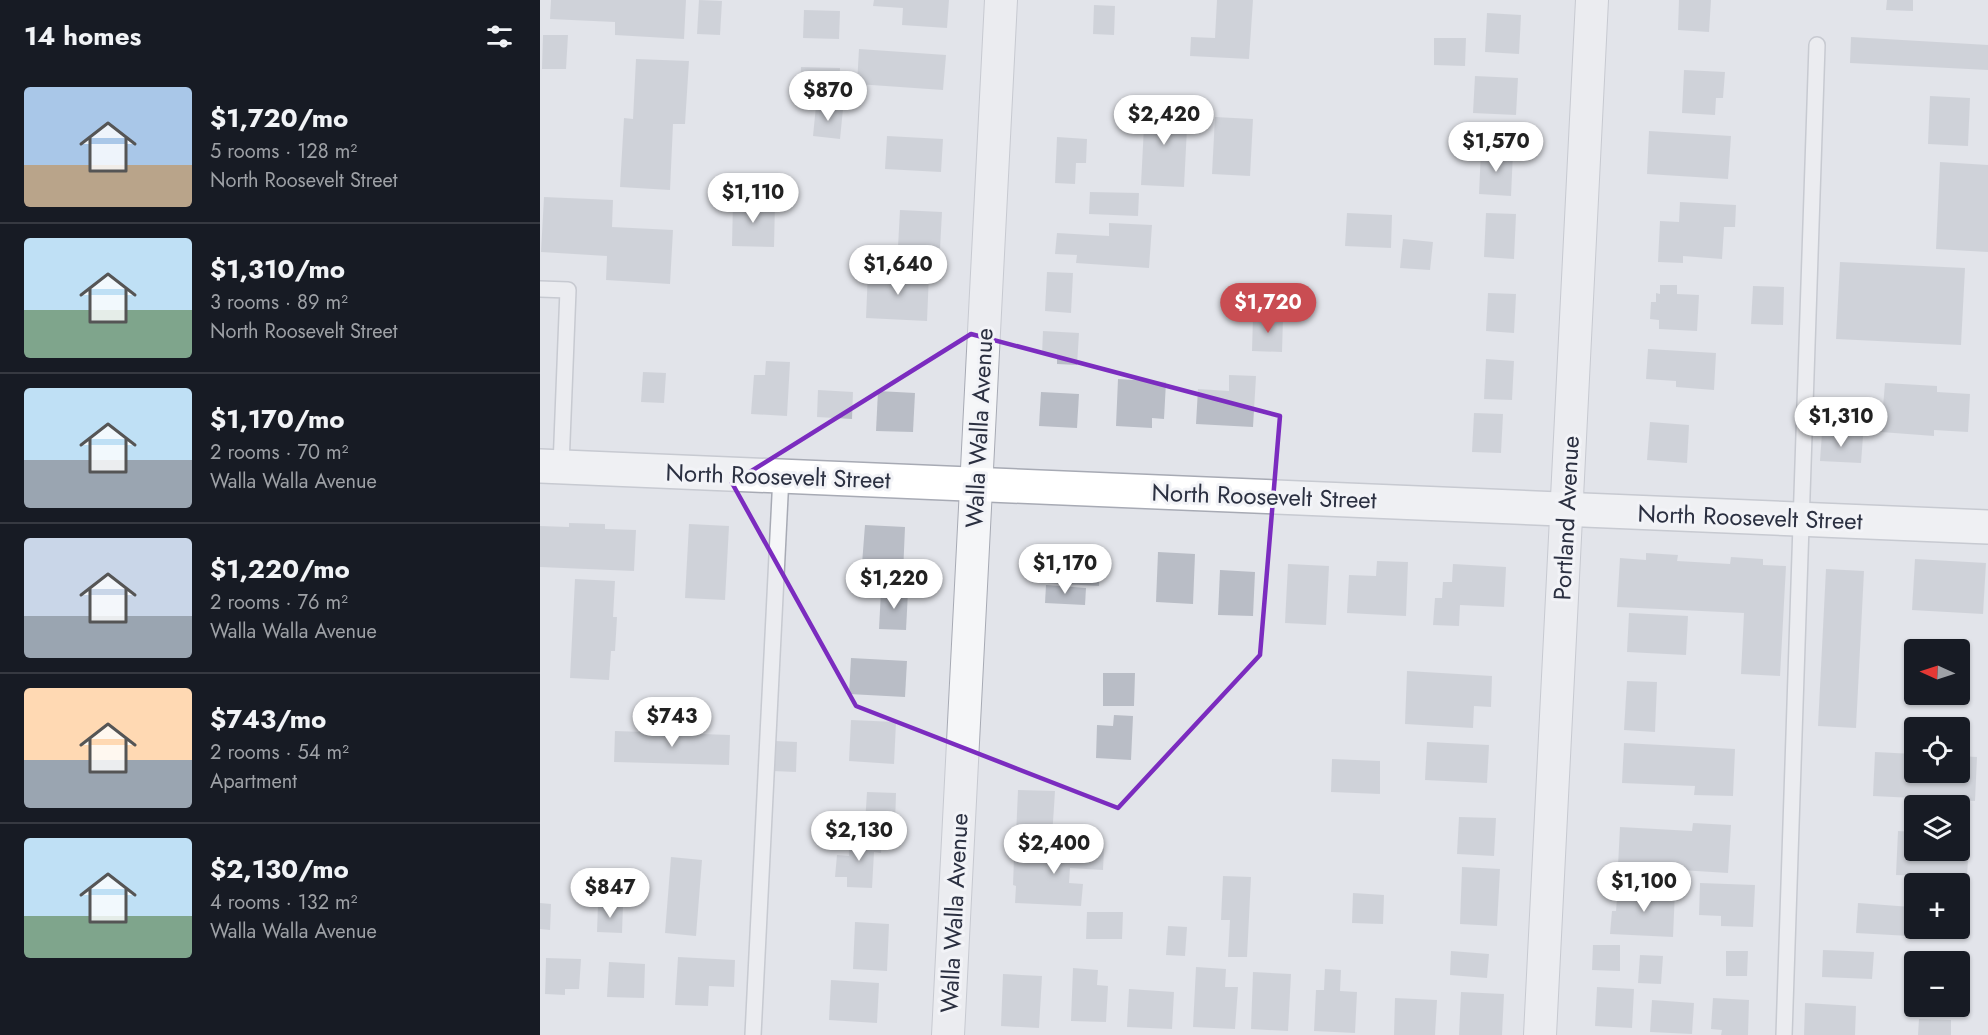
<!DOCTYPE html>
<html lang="en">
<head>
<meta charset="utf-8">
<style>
  :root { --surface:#171b24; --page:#242831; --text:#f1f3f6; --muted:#9ea1a6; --line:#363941; --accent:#c94d52 }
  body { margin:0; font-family:Jost,sans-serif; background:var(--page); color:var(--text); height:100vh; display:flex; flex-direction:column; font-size:22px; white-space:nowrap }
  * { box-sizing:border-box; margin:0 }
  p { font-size:20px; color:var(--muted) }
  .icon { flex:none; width:33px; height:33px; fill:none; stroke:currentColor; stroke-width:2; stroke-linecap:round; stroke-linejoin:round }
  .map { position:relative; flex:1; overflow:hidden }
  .drawer { display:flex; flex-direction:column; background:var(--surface); width:540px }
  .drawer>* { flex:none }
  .needle { width:39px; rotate:273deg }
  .tools { position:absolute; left:1364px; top:639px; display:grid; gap:12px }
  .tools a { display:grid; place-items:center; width:66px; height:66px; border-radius:6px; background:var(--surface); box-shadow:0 2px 4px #0004; font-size:30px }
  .price { position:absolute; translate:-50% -51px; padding:0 14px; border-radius:21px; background:#fff; color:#222; font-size:20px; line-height:39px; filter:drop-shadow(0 2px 3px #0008) }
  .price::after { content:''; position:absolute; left:50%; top:36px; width:18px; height:14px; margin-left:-9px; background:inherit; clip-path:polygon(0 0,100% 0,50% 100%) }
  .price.active { background:var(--accent); color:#fff }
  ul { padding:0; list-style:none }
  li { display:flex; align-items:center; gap:18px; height:150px; padding:0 24px }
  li+li { border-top:2px solid var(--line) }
  li span { display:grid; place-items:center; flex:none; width:168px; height:120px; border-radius:6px; color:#555 }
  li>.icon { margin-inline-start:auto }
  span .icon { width:72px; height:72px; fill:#fffc; stroke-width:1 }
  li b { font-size:26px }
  h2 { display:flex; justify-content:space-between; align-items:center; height:72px; padding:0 24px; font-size:26px }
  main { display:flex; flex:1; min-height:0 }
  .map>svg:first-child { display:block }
  .building { fill:#b9bdc6 }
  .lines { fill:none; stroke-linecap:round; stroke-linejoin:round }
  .lane-casing { stroke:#a7aab4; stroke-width:18 }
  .street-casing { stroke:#a7aab4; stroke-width:34 }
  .secondary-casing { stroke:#a7aab4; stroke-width:36 }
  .lane { stroke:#f5f6f8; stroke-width:15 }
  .street { stroke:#f5f6f8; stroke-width:32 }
  .secondary { stroke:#fff; stroke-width:33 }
  .marked { fill:none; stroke:#7b2cbf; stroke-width:4.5; stroke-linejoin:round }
  .labels { text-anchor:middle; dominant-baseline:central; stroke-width:6; stroke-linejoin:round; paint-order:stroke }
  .street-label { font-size:24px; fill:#2b3041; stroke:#f2f3f7 }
</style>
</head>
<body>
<main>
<section class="drawer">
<h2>14 homes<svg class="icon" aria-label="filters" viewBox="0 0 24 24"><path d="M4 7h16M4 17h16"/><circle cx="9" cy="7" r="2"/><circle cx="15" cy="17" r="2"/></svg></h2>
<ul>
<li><span style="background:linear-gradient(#a9c7e8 65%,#b9a48a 0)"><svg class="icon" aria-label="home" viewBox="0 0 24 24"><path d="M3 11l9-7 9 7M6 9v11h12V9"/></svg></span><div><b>$1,720/mo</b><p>5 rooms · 128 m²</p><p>North Roosevelt Street</p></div></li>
<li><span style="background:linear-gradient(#bfe0f5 60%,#7fa58c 0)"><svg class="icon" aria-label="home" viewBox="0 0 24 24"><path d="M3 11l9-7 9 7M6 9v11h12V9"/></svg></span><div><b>$1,310/mo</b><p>3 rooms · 89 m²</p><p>North Roosevelt Street</p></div></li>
<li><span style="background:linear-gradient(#bfe0f5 60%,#9aa5b1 0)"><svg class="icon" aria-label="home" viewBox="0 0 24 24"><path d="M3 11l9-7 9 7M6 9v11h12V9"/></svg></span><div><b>$1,170/mo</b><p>2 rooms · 70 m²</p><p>Walla Walla Avenue</p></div></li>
<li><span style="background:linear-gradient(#c9d6e8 65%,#9aa5b1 0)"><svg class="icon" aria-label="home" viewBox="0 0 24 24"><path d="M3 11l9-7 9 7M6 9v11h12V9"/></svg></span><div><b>$1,220/mo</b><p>2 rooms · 76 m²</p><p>Walla Walla Avenue</p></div></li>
<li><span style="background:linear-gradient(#ffd9b3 60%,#9aa5b1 0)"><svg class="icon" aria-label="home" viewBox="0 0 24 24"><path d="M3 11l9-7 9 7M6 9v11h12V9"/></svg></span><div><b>$743/mo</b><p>2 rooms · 54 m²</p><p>Apartment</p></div></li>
<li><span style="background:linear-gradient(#bfe0f5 65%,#7fa58c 0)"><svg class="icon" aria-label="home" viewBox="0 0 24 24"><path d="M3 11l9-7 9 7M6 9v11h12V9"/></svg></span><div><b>$2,130/mo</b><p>4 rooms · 132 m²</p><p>Walla Walla Avenue</p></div></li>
</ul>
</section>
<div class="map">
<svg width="1448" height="1035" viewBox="0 0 1448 1035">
  <rect width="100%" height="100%" fill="#e2e4ea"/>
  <g class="building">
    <path d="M11 0H146L144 39 75 35V22L10 19Z"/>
    <path d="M159 0 182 1 180 35 157 34Z"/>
    <path d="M334 0H409L407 28 362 25 363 8 333 6Z"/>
    <path d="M677 0H713L709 59 650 56 651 37 675 38Z"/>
    <path d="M1139 0H1171L1169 32 1138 30Z"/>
    <path d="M1347 0H1373V11L1346 10Z"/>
    <path d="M554 5 575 6 574 35 553 34Z"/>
    <path d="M264 10 300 11 299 39 263 38Z"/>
    <path d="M947 13 981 15 979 54 945 52Z"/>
    <path d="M3 35H28L26 69H2Z"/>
    <path d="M1311 37 1448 45V70L1310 63Z"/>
    <path d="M894 38H926L925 66 894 65Z"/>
    <path d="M319 49 406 55 403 90 317 84Z"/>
    <path d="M96 59 149 61 145 124H133L130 190 80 187 84 118 93 119Z"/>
    <path d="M261 67 300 68 299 104 260 102Z"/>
    <path d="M1144 70 1185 72 1183 98H1176L1175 115 1142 113Z"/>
    <path d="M935 76 978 78 976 115 933 113Z"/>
    <path d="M1390 96 1430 98 1428 146 1388 144Z"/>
    <path d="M276 106 303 109 300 139 273 136Z"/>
    <path d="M605 106 648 108 644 187 601 185Z"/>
    <path d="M675 117 713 119 710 176 672 174Z"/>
    <path d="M1109 131 1191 136 1188 179 1107 174Z"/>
    <path d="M347 136 403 139 401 172 345 169Z"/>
    <path d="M517 137 547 139 546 163H536L535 184 515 183Z"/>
    <path d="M941 150 973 152 971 196 939 194Z"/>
    <path d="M1400 162 1448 165V252L1396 249Z"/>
    <path d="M550 192 599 193 598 216 549 214Z"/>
    <path d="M4 197 73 200 72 227 133 230 130 284 66 280 67 256 1 252Z"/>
    <path d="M193 201 235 203 234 247 192 246Z"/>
    <path d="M1140 202 1196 205 1195 227H1184L1182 259 1143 256V263L1118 262 1120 221 1139 222Z"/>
    <path d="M360 210 402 212 400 249 358 247Z"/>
    <path d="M807 213 852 215 851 248 805 246Z"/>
    <path d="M946 213 976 214 974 259 944 257Z"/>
    <path d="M569 223 612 225 609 268 536 263 537 255 515 254 517 233 569 236Z"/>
    <path d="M863 239 893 242 890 270 860 268Z"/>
    <path d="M1300 262 1425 268 1421 345 1296 339Z"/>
    <path d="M328 271 389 274 387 321 326 318Z"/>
    <path d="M507 272 533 273 531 313 505 311Z"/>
    <path d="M1120 285H1137V294L1159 295 1157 331 1119 329V320L1110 319 1111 302H1116V293L1120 294Z"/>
    <path d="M1213 286 1244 287 1243 325 1211 324Z"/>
    <path d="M948 293 976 294 974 333 946 331Z"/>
    <path d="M713 317 743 318 742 352 712 351Z"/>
    <path d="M503 331 539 333 537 365 517 364V355H502Z"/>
    <path d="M1108 349 1176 353 1174 390 1136 387V381L1106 379Z"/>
    <path d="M946 359 974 361 972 400 944 399Z"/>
    <path d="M226 361 250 362 247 416 211 414 214 375H225Z"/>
    <path d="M103 372 126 373 124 403 101 402Z"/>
    <path d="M689 375 716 376 713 427 656 424 658 389 689 391Z"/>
    <path d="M578 379 626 382 624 419 612 418V428L576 426Z"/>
    <path d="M1345 383 1397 386V392L1430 394 1428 432 1394 430V436L1341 432Z"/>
    <path d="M278 390 313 392 312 419 277 417Z"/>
    <path d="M338 391 375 393 373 432 336 431Z"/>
    <path d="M501 392 539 394 537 428 499 426Z"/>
    <path d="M934 413 963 414 961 453 932 452Z"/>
    <path d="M1110 422 1149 425 1147 463 1107 460Z"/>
    <path d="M1282 433 1323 436 1321 463 1280 461Z"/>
    <path d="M29 523 65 524V529L96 530 94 571 0 567V526L29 527Z"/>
    <path d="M149 524 189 526 185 600 145 598Z"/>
    <path d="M325 525 365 527 363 574 337 573 338 565 322 564Z"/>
    <path d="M509 545 561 548 559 586 506 583Z"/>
    <path d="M618 552 655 554 653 604 616 602Z"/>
    <path d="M1106 553 1138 555 1137 561 1190 564 1191 557 1223 559V565L1246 566 1240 676 1201 674 1204 613 1077 607 1080 558 1106 560Z"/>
    <path d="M1375 559 1446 563 1443 614 1372 610Z"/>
    <path d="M837 561 868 562 866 616 807 613 809 575 836 576Z"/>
    <path d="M748 564 789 566 786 625 745 623Z"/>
    <path d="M913 564 966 567 964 607 920 605 919 626 893 625 895 598H902L903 582H912Z"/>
    <path d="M1286 569 1324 571 1316 728 1278 726Z"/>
    <path d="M680 570 715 572 713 616 678 615Z"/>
    <path d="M35 579 75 581 73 617H77L75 651H71L69 680 30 678Z"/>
    <path d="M506 585 546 588 545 605 505 603Z"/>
    <path d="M341 591 368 592 366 630 339 629Z"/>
    <path d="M1089 613 1148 616 1146 655 1087 652Z"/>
    <path d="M311 658 367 661 365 697 309 694Z"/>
    <path d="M867 671 952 676 951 707 934 706 933 728 865 724Z"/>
    <path d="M563 673H595L594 706H563Z"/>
    <path d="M1087 681 1117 682 1115 732 1084 730Z"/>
    <path d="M574 715 593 716 591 760 556 758 557 725 573 726Z"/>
    <path d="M311 720 356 722 354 764 309 761Z"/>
    <path d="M75 731 190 735 189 765 74 762Z"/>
    <path d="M235 741 257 742 256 772 233 771Z"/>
    <path d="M887 742 949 745 947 783 885 780Z"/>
    <path d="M1084 743 1195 749 1193 796 1154 795 1155 786 1082 783Z"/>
    <path d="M1335 752 1374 754V772H1419V756L1437 757 1435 801 1333 796Z"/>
    <path d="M792 759 840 761V794L791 792Z"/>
    <path d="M478 790 515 791 512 838 476 836Z"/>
    <path d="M327 792 356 793 355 826 325 824Z"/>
    <path d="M919 817 956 818 954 856 917 854Z"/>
    <path d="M1153 823 1191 825 1188 873 1078 866 1080 827 1152 831Z"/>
    <path d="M1358 831 1374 832V850H1419V841H1429L1427 878 1356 875Z"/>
    <path d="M310 836 342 838 341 853 334 852 332 888 307 887V877H295L297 855 309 856Z"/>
    <path d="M496 846 564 849 563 870 530 868 529 883 543 884 541 906 475 903 476 886 473 885 474 858 496 859Z"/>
    <path d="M131 857 162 860 156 936 125 933Z"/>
    <path d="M922 867 960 869 957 926 920 924Z"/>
    <path d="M683 876 711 877 707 957H688L690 920H681Z"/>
    <path d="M1160 883 1215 885 1213 927 1181 926V916L1159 915Z"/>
    <path d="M1078 887 1135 890 1133 937 1070 934 1072 911H1076Z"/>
    <path d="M813 893 844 895 843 924 812 923Z"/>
    <path d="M0 903 11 904 10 930 0 929Z"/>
    <path d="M1318 903 1371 907 1369 936 1316 933Z"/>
    <path d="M58 905H83L82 933 57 932Z"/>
    <path d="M547 912H583L582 939H546Z"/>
    <path d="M315 922 349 924 347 971 313 969Z"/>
    <path d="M628 926 647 927 645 956 626 955Z"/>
    <path d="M1053 945H1080V971L1052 970Z"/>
    <path d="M1283 950 1334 952 1332 979 1282 977Z"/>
    <path d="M911 951 949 954 947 978 910 975Z"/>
    <path d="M1186 951H1208L1207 976H1186Z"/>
    <path d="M1100 955 1123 956 1121 984 1098 983Z"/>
    <path d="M138 957 195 960 194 987 169 986 168 1006 135 1005Z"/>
    <path d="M6 958 41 959 39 989H25V995L5 994Z"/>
    <path d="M69 962 105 964 104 998 67 997Z"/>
    <path d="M656 967 686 969 685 987H698L695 1029 653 1027Z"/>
    <path d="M533 968 558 970 557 985 568 986 566 1022 531 1021Z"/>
    <path d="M785 969 801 970 800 991 817 992 815 1033 774 1031 776 990H784Z"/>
    <path d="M713 972 751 974 748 1031 711 1029Z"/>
    <path d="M463 974 502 976 499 1028 461 1026Z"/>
    <path d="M291 980 339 983 337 1023 289 1020Z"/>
    <path d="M1057 987 1094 989 1092 1028 1055 1026Z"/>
    <path d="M589 989 634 992 632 1029 587 1027Z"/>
    <path d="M921 992 964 994 962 1035H919Z"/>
    <path d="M855 998 897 1000 895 1035H854Z"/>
    <path d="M1173 998 1209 1000 1208 1035H1181L1182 1030 1171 1029Z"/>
    <path d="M1112 1000 1154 1003 1152 1034 1110 1032Z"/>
    <path d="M1265 1003 1316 1006 1315 1035H1264Z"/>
    <path d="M1379 1019 1411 1020V1035H1378Z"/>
  </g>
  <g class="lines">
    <defs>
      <g id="lane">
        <path d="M0 289 28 290 21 466"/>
        <path d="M213 1035 241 476"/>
        <path d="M1244 1035 1277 45"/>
      </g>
      <g id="street">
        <path d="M408 1035 461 0"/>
        <path d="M1000 1035 1052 0"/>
      </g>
      <path id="secondary" d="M0 466 1448 527"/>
    </defs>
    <use href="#lane" class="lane-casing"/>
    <use href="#street" class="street-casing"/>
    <use href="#secondary" class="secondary-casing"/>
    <use href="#lane" class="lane"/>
    <use href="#street" class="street"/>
    <use href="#secondary" class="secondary"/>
  </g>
  <path d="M0 0H1448V1035H0ZM431 334 740 416 720 655 578 808 316 706 192 483Z" fill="#e2e4ea" fill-opacity=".55" fill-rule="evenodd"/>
  <path class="marked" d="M431 334 740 416 720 655 578 808 316 706 192 483Z"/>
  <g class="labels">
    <g class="street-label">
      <text transform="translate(439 428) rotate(-87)">Walla Walla Avenue</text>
      <text transform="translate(238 476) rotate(2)">North Roosevelt Street</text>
      <text transform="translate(724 496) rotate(2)">North Roosevelt Street</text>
      <text transform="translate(1210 517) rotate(2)">North Roosevelt Street</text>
      <text transform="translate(1026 518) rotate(-87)">Portland Avenue</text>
      <text transform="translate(414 913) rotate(-87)">Walla Walla Avenue</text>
    </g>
  </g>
</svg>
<div class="tools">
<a><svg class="needle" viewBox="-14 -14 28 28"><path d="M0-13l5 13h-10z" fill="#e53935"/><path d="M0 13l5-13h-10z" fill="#9ea1a6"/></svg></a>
<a><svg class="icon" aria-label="locate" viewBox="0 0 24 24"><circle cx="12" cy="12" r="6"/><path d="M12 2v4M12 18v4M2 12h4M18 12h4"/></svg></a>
<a><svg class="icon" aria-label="layers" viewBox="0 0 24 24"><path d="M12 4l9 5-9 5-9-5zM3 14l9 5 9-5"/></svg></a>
<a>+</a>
<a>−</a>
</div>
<b class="price" style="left:288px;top:122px">$870</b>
<b class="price" style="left:624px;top:146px">$2,420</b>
<b class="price" style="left:956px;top:173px">$1,570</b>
<b class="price" style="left:213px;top:224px">$1,110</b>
<b class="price" style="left:358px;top:296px">$1,640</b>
<b class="price active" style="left:728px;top:334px">$1,720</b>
<b class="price" style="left:1301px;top:448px">$1,310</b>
<b class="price" style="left:525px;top:595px">$1,170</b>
<b class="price" style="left:354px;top:610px">$1,220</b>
<b class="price" style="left:132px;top:748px">$743</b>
<b class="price" style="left:319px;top:862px">$2,130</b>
<b class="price" style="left:514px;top:875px">$2,400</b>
<b class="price" style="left:1104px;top:913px">$1,100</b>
<b class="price" style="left:70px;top:919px">$847</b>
</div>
</main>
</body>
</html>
